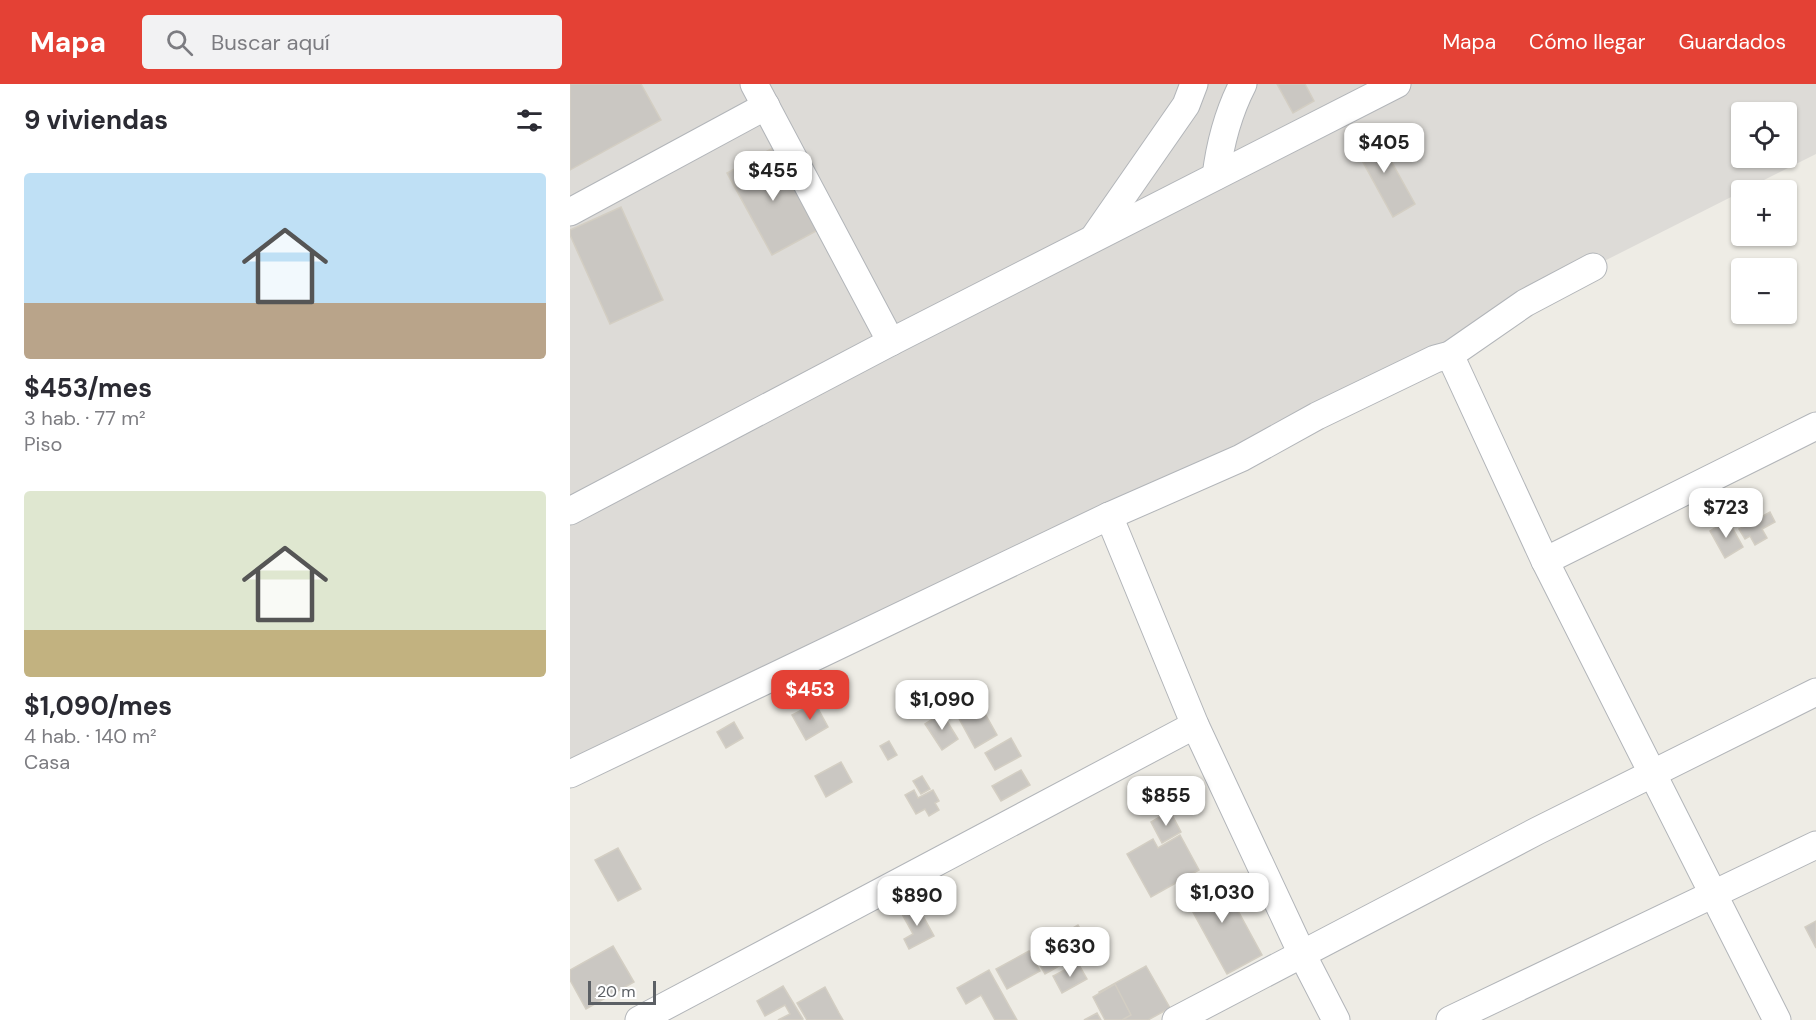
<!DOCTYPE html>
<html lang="es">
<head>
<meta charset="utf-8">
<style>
  :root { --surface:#fff; --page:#f2f2f3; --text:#2b2b33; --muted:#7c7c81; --accent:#e44135 }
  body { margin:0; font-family:"DM Sans",sans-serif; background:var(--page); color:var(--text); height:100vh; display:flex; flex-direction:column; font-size:22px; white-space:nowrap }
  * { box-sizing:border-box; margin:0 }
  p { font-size:20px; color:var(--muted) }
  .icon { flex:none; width:33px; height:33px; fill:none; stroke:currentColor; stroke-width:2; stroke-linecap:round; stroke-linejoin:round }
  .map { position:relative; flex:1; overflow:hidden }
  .drawer { display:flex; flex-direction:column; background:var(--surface); width:570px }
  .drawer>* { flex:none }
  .controls { position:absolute; left:1161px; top:18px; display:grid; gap:12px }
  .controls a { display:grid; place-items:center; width:66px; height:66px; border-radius:6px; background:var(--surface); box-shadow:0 2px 4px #0004; font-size:30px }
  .scale { position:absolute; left:18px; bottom:15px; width:68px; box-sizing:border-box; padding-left:6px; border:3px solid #5c6065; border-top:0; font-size:16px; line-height:21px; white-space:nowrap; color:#5c6065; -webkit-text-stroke:4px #fff; paint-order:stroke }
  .price { position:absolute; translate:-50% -51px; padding:0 14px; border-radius:12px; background:#fff; color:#222; font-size:20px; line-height:39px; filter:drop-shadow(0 2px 3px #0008) }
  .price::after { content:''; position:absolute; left:50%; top:36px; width:18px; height:14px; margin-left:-9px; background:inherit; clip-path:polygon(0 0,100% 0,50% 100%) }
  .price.selected { background:var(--accent); color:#fff }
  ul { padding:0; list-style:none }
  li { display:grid; align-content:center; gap:12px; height:318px; padding:0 24px }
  li span { display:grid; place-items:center; height:186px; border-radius:6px; color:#555 }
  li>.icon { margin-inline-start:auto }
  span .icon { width:108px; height:108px; fill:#fffc; stroke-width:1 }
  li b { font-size:26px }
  h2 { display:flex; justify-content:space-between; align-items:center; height:72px; padding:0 24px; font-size:26px }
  header { display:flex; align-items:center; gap:36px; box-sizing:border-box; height:84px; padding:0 30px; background:var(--accent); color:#fff }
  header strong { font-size:28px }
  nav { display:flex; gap:33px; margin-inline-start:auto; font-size:21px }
  .search { width:420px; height:54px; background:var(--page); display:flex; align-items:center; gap:15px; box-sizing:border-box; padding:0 21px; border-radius:6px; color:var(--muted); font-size:22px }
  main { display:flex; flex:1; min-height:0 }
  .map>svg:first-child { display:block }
  .industrial { fill:#dddbd7; fill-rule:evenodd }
  .building { fill:#cac7c2; stroke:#d3cec3; stroke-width:1.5 }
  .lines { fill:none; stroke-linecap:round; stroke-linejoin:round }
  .minor-casing { stroke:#b2b5b9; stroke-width:29 }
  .minor { stroke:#fff; stroke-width:27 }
</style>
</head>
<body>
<header>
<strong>Mapa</strong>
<div class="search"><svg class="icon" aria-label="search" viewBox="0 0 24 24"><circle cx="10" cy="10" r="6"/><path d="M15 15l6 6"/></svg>Buscar aquí</div>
<nav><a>Mapa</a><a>Cómo llegar</a><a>Guardados</a></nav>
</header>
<main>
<section class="drawer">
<h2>9 viviendas<svg class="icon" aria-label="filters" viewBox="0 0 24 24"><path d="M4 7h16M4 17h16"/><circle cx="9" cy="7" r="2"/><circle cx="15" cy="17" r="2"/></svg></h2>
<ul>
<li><span style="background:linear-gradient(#bfe0f5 70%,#b9a48a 0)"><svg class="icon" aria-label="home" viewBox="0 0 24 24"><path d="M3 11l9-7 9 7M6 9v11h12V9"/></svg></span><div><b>$453/mes</b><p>3 hab. · 77 m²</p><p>Piso</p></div></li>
<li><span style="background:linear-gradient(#dfe7d0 75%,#c2b280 0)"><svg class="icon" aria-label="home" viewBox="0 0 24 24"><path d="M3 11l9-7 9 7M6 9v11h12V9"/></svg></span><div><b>$1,090/mes</b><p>4 hab. · 140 m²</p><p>Casa</p></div></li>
</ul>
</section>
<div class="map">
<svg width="1246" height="936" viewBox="0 0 1246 936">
  <rect width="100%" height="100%" fill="#eeece5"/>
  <path class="industrial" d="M0 0H1246V70L1174 106H1172L1171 108 0 699ZM1172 28H1216V74H1172Z"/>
  <g class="building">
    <path d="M0 0H71L91 36 0 86Z"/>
    <path d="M707 0H735L744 17 723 29Z"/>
    <path d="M805 48 845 120 823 133 783 60Z"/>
    <path d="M203 64 248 146 202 171 157 89Z"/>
    <path d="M51 123 93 216 40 240 0 151V146Z"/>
    <path d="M1200 428 1205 438 1192 445 1197 454 1185 461 1180 452 1175 455 1169 445Z"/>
    <path d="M1158 436 1173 463 1155 474 1140 447Z"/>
    <path d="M408 617 427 651 405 664 386 629Z"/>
    <path d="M245 619 258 643 236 656 222 631Z"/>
    <path d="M372 629 388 655 372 666 355 640Z"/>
    <path d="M164 638 173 654 156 664 147 648Z"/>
    <path d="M441 654 451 672 425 686 415 669Z"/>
    <path d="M319 657 327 671 318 676 310 662Z"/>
    <path d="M271 678 282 698 256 713 245 692Z"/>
    <path d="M451 686 460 701 431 717 422 702Z"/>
    <path d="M352 692 360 705 351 710 343 697Z"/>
    <path d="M344 706 348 714 363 706 369 717 365 719 369 726 359 732 355 725 346 730 335 711Z"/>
    <path d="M600 727 611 748 592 759 581 738Z"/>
    <path d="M610 751 629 786 581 813 557 770 583 755 588 764Z"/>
    <path d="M48 764 71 805 48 817 25 776Z"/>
    <path d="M648 790 692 871 657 890 613 810Z"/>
    <path d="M347 821 364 852 339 865 334 855 343 850 332 830Z"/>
    <path d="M1246 837V864L1235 843Z"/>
    <path d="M508 841 521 864 475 890 462 867Z"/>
    <path d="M43 862 64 898 16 925 0 896V886Z"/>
    <path d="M459 867 470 887 437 905 426 885Z"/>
    <path d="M508 879 517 895 492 909 483 892Z"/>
    <path d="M576 882 600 924 578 936H544L529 908Z"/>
    <path d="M419 886 447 936H425L411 911 396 920 387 904Z"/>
    <path d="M545 900 561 931 552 936H535L523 913Z"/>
    <path d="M213 902 233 935 231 936H208L220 930 215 921 195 932 187 917Z"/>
    <path d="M255 903 269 929 273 936H237L227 919Z"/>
    <path d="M527 929 531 936H514Z"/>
  </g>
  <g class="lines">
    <defs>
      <g id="minor">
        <path d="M184 0 321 258"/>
        <path d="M646 92C650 60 658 29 673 0"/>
        <path d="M0 128 196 22"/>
        <path d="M525 152 616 21 624 0"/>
        <path d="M880 271 975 477 1207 936"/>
        <path d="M0 427 321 258 827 0"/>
        <path d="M539 432 625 641 732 870 766 936"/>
        <path d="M975 477 1246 342"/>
        <path d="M0 690 539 432 671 374 747 332 865 275 880 271 955 219 1023 183"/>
        <path d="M69 936 625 641"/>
        <path d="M606 936 967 747 1246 608"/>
        <path d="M880 936 1246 761"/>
      </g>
    </defs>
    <use href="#minor" class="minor-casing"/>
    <use href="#minor" class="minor"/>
  </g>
</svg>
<div class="controls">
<a><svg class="icon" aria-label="locate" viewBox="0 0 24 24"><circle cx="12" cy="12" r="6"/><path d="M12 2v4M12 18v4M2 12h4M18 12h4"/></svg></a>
<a>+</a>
<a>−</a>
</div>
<div class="scale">20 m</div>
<b class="price" style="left:814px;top:90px">$405</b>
<b class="price" style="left:203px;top:118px">$455</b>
<b class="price" style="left:1156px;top:455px">$723</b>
<b class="price selected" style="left:240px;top:637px">$453</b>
<b class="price" style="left:372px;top:647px">$1,090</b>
<b class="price" style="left:596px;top:743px">$855</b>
<b class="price" style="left:652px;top:840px">$1,030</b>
<b class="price" style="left:347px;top:843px">$890</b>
<b class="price" style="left:500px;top:894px">$630</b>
</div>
</main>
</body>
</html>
